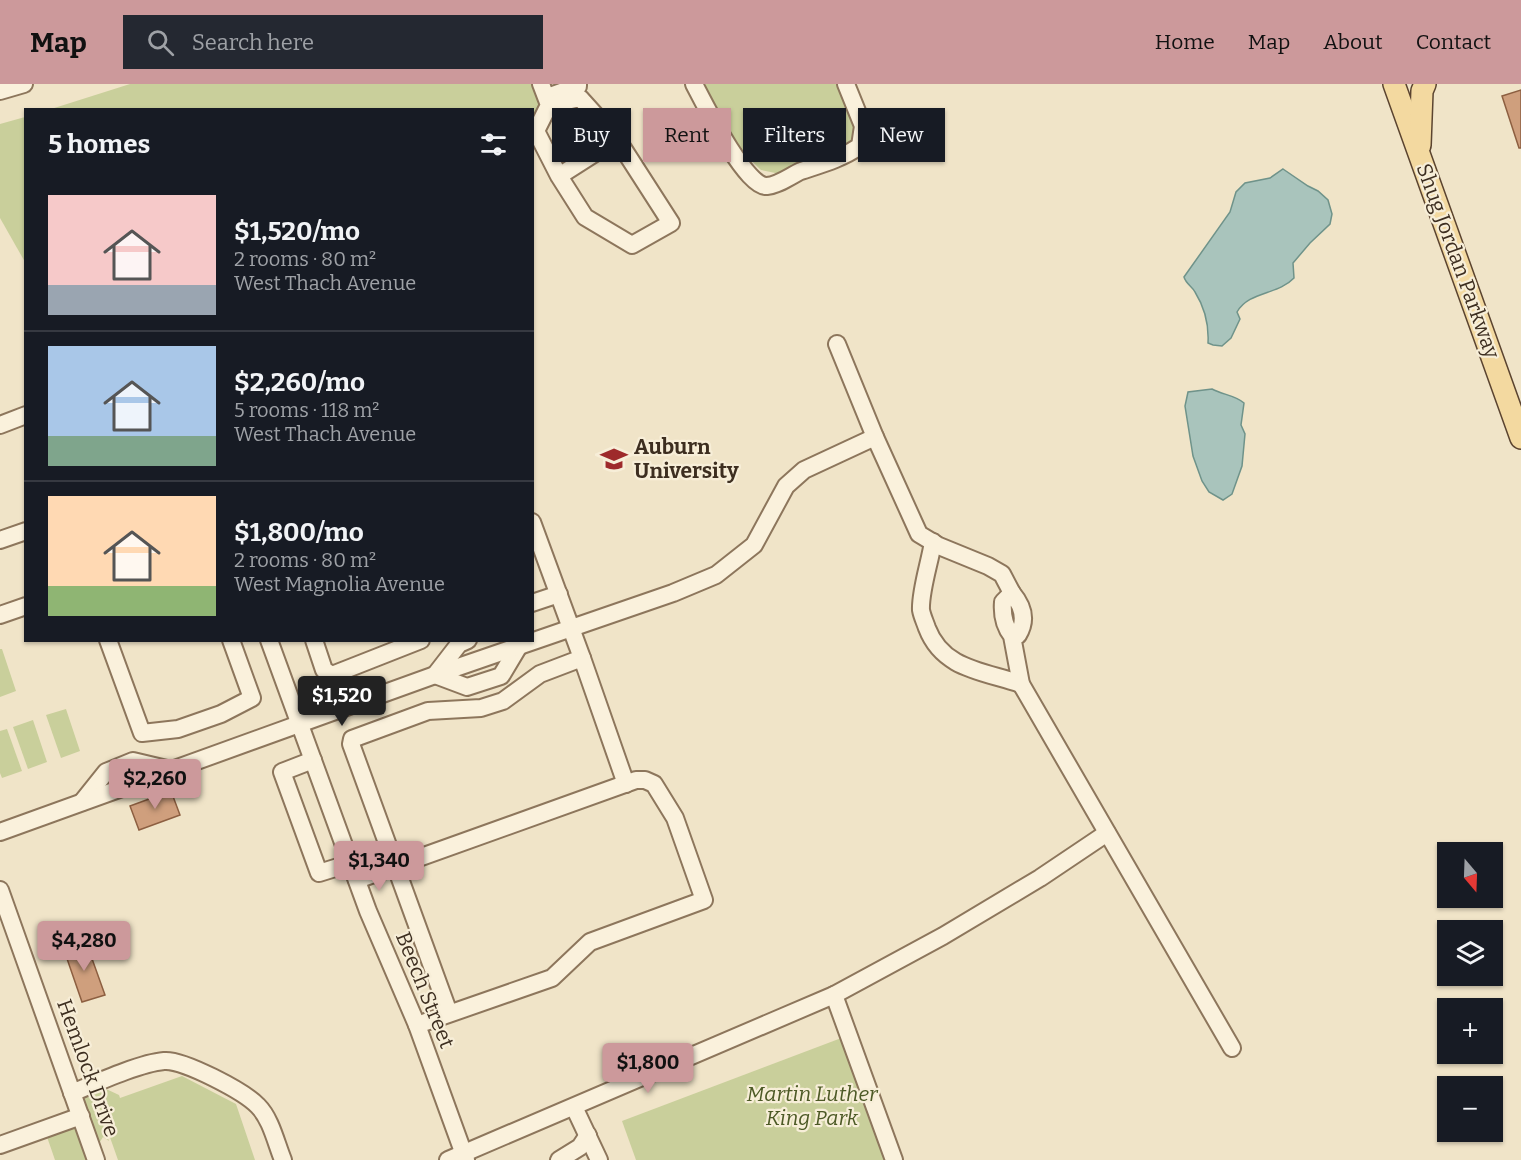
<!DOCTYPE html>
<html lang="en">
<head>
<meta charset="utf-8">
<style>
  :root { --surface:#171b24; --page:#242831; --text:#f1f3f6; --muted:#9ea1a6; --line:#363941; --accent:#cc999b }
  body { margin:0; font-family:Bitter,serif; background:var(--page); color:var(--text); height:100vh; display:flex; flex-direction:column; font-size:22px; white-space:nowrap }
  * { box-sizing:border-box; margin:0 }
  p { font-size:20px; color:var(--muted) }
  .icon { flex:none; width:33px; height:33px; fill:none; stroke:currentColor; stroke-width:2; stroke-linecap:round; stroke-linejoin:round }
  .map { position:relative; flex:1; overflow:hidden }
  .sheet { position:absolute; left:24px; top:24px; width:510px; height:534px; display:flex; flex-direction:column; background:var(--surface); border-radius:0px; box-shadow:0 2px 4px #0004 }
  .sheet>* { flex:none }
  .banner { position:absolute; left:552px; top:24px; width:570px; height:54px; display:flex; gap:12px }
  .needle { width:39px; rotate:161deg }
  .controls { position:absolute; left:1437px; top:758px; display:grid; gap:12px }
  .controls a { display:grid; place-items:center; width:66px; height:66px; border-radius:0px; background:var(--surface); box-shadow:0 2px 4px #0004; font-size:30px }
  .price { position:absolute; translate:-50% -51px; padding:0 14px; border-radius:6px; background:var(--accent); color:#111; font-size:20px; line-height:39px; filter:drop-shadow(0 2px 3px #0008) }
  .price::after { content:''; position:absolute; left:50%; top:36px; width:18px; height:14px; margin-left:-9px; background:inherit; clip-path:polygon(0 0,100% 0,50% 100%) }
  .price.active { background:#222; color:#fff }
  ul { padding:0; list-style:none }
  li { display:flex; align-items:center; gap:18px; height:150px; padding:0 24px }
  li+li { border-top:2px solid var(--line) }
  li span { display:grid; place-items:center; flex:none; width:168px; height:120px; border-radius:0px; color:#555 }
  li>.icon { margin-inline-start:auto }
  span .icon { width:72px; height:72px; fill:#fffc; stroke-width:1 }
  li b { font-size:26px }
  h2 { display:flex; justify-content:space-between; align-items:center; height:72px; padding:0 24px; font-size:26px }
  .tag { padding:0 21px; border-radius:0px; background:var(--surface); box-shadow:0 2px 4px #0004; font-size:21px; line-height:54px }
  .tag.active { background:var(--accent); color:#111 }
  header { display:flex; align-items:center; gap:36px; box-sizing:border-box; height:84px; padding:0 30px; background:var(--accent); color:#111 }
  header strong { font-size:28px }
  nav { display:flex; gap:33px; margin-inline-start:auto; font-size:21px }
  .search { width:420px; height:54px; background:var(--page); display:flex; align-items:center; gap:15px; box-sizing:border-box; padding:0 21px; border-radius:0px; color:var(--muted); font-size:22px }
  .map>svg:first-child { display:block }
  .green { fill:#c9cf9b }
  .water { fill:#a9c4bc; stroke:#6f938a; stroke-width:1.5 }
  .building { fill:#cf9f7d; stroke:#8d5f41; stroke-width:1.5 }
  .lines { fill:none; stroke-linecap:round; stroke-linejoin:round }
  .minor-casing { stroke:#8d765c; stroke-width:20 }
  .major-casing { stroke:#5b4430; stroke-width:24 }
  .minor { stroke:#faf1dc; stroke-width:16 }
  .major { stroke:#f3d9a0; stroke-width:21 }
  .labels { text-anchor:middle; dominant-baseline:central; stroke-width:4.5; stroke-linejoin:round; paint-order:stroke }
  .street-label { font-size:21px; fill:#3d2e20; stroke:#f7eed8 }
  .poi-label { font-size:21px; font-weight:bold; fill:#3d2e20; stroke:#f7eed8; text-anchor:start }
  .park-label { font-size:21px; font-style:italic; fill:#4d5a26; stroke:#f7eed8 }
</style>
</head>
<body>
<header>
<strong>Map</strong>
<div class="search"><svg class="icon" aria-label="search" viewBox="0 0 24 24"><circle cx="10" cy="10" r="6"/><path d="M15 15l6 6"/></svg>Search here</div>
<nav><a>Home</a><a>Map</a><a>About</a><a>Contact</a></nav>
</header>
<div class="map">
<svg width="1521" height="1076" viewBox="0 0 1521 1076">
  <rect width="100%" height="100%" fill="#f0e4c8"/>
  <g class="green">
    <path d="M130 0H542L549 21 533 53 532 26H48Z"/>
    <path d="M705 0H836L855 38 857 53 847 65 790 92 761 86 734 60 714 23Z"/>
    <path d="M25 33H26L25 178 0 134V40Z"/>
    <path d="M0 565H2L16 607 0 613Z"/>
    <path d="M66 625 80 667 61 674 46 631Z"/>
    <path d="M33 636 47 678 28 685 13 643Z"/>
    <path d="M7 645 22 687 2 694 0 689V647Z"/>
    <path d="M844 953 888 1076H636L622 1037Z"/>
    <path d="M182 992 236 1020 255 1076H118L94 1008 104 1004 119 1011 120 1014Z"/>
    <path d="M91 1008 109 1057 103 1053 98 1061 83 1020 86 1012Z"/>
    <path d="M74 1043 87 1076H55L46 1050Z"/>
  </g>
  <g class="water">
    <path d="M1283 85 1308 102 1318 107 1328 116 1332 130 1330 140 1310 159 1293 179 1294 194C1278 211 1249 207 1237 228L1240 235 1231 254 1222 262 1213 261 1208 259C1209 241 1205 224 1195 208 1192 202 1186 200 1184 193L1230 128 1236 108 1245 99 1270 94Z"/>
    <path d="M1212 305C1223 311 1235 311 1244 319L1241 341 1245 350 1242 382 1232 410 1223 416 1209 408 1202 397 1193 372 1185 322 1188 308Z"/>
  </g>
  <g class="building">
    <path d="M1521 6V64H1519L1502 12Z"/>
    <path d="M171 707 180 731 139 746 130 722Z"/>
    <path d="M86 858 105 911 82 918 64 866Z"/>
  </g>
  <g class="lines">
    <defs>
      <g id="minor">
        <path d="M541 0 549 21 536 47 559 92 585 133 632 161 671 139 617 55 559 92"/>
        <path d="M694 0C704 19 746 104 767 102 779 101 790 92 801 87 822 80 841 75 860 62L863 42 846 0"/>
        <path d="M0 7 24 0"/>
        <path d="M550 12 578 2V0"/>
        <path d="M549 21 580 14 617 55"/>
        <path d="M837 260 875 353 919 450 939 462 988 482 1002 490 1012 509"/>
        <path d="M0 341 26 331"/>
        <path d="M0 456 26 447"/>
        <path d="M933 458C930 478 920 507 921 526 922 532 925 538 927 544 943 586 984 587 1021 600"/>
        <path d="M532 519 559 510"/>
        <path d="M0 531 26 522"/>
        <path d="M1012 552 1018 551C1027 536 1023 522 1012 509L1003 518C1002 530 1004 542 1012 552L1021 600 1232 964"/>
        <path d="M108 556 142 649 178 645 221 630 252 614 231 556"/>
        <path d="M269 556 368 827 417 941 466 1076"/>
        <path d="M314 556 324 586 332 591 421 556"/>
        <path d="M468 556 459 560 435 591 467 603 501 592 519 562 516 561"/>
        <path d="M582 574 626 700"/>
        <path d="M313 676 282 688 319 789 351 779"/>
        <path d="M82 718 106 688 133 677 171 686"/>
        <path d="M0 748 435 591 673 509 716 491 754 461 786 402 804 386 875 353"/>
        <path d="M357 796 636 696H645L654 700 675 734 704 816 590 858 552 894 417 941"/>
        <path d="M0 806 96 1076"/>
        <path d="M834 911 894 1076"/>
        <path d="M449 929 351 660 352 655 428 627 481 624 503 617 540 590 582 574 532 438"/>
        <path d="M72 1009C96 999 140 979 164 977 183 975 245 1008 258 1022 271 1035 276 1059 283 1076"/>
        <path d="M574 1023 599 1076"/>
        <path d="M0 1061 81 1032"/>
        <path d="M448 1076 834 911 943 852 1040 794 1107 749"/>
        <path d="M559 1076 580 1063 588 1051"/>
      </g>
      <g id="major">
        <path d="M1394 0 1521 354"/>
        <path d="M1420 61 1422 7 1425 0"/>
      </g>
    </defs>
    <use href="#minor" class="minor-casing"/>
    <use href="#major" class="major-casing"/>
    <use href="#minor" class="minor"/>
    <use href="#major" class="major"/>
  </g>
  <defs>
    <symbol id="university-bare" viewBox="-9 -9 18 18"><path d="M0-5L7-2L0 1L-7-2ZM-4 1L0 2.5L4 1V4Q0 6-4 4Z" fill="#9e2a2b" stroke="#f7eed8" stroke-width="2.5" paint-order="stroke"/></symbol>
  </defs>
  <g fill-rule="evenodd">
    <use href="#university-bare" x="595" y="356" width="38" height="38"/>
  </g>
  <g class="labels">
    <g class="street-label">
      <text transform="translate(1458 177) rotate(70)">Shug Jordan Parkway</text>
      <text transform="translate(425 906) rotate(68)">Beech Street</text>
      <text transform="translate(88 984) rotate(70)">Hemlock Drive</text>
    </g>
    <g class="poi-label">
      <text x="634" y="363">Auburn<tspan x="634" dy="24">University</tspan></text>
    </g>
    <g class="park-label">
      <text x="812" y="1010">Martin Luther<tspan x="812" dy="24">King Park</tspan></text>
    </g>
  </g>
</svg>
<div class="controls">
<a><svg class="needle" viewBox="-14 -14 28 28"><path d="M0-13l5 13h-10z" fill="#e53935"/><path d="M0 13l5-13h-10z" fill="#9ea1a6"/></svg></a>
<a><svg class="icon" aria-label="layers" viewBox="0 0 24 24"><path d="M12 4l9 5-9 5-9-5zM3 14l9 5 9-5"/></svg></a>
<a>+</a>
<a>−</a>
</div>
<b class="price active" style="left:342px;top:643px">$1,520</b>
<b class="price" style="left:155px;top:726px">$2,260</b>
<b class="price" style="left:379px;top:808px">$1,340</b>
<b class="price" style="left:84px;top:888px">$4,280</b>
<b class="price" style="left:648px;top:1010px">$1,800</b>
<div class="banner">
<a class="tag">Buy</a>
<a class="tag active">Rent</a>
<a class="tag">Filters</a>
<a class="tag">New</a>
</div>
<section class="sheet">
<h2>5 homes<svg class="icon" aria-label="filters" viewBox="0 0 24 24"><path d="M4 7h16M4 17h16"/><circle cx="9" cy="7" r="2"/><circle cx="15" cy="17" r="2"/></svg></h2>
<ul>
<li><span style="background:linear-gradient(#f6c9c9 75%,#9aa5b1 0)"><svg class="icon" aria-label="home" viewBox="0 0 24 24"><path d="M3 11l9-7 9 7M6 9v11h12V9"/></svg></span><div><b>$1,520/mo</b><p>2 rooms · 80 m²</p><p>West Thach Avenue</p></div></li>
<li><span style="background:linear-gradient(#a9c7e8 75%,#7fa58c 0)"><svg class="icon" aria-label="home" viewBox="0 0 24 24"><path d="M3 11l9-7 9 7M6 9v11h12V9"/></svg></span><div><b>$2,260/mo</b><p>5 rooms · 118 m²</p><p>West Thach Avenue</p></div></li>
<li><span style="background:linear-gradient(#ffd9b3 75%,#8fb573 0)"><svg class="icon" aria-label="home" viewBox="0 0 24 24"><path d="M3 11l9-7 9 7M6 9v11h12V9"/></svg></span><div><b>$1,800/mo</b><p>2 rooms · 80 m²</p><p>West Magnolia Avenue</p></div></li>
</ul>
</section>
</div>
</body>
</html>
